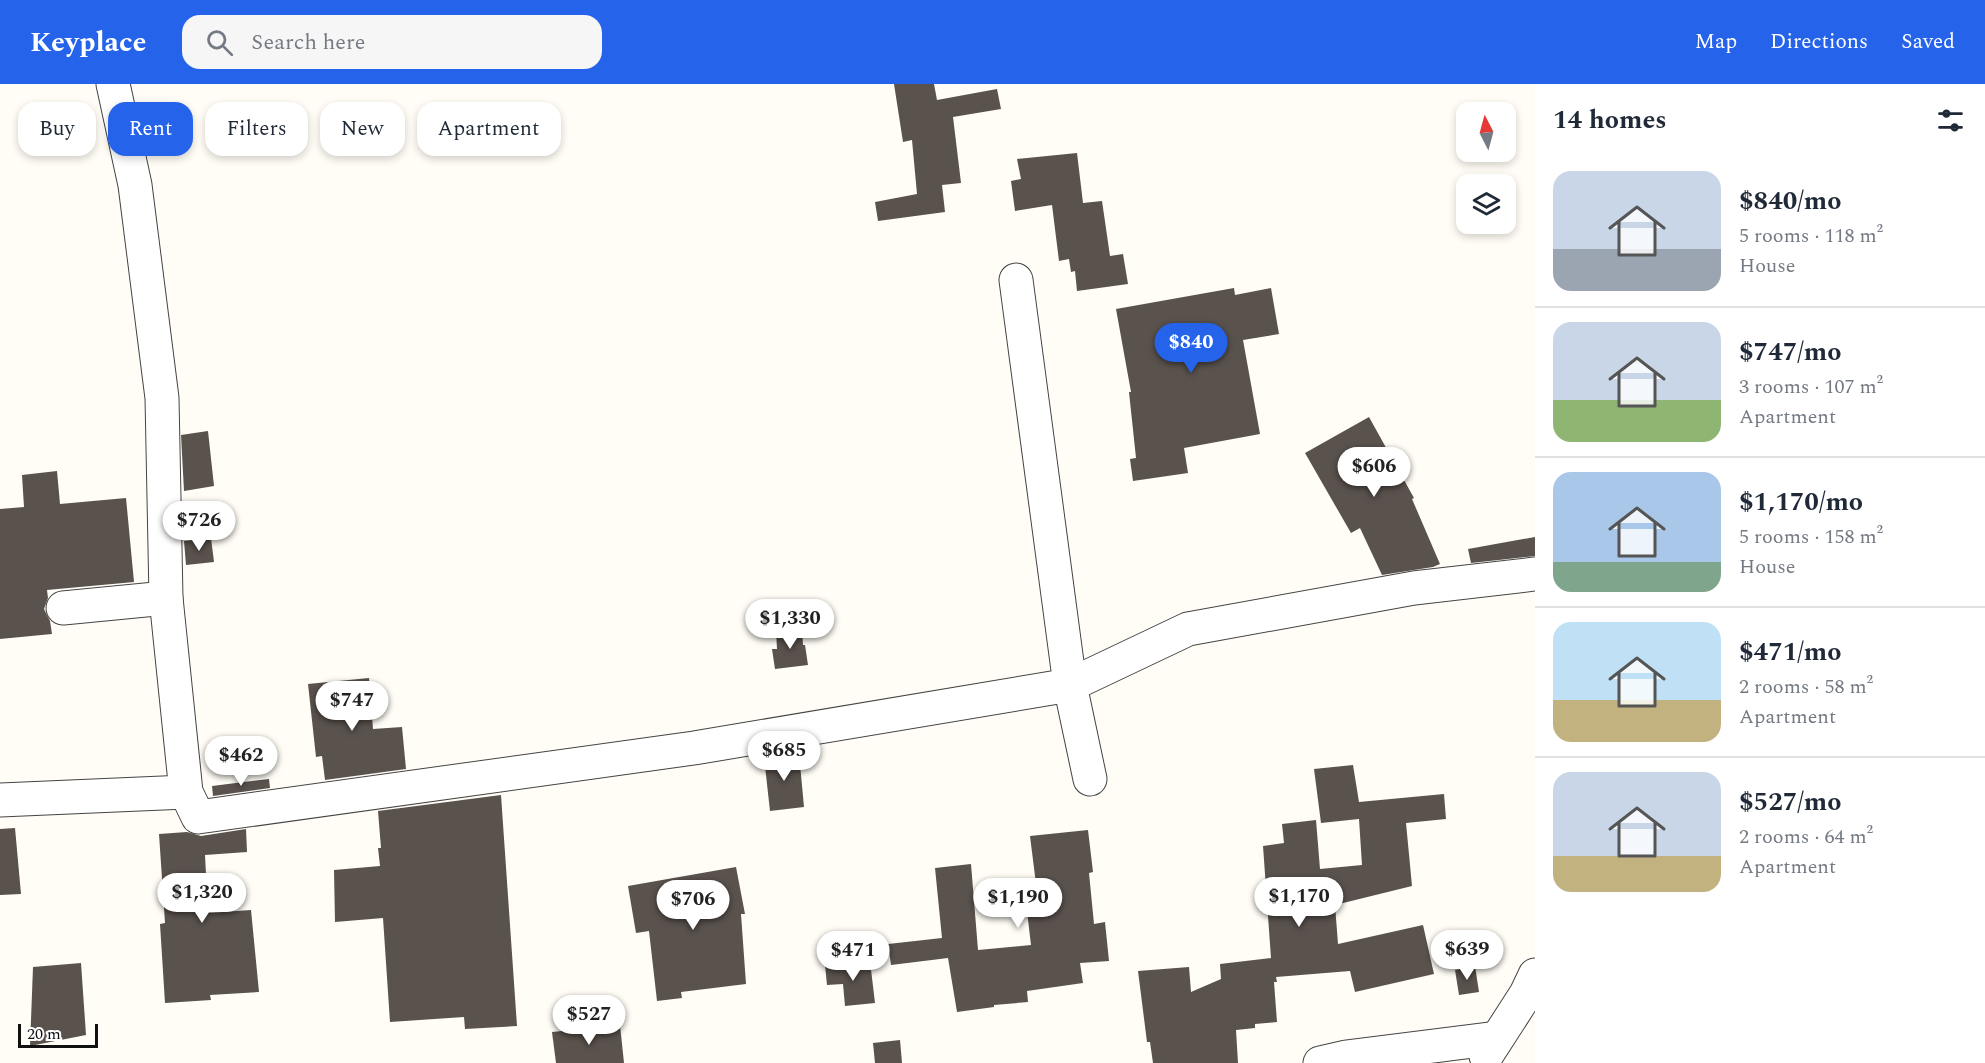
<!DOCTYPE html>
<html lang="en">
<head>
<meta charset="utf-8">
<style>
  :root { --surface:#fff; --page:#f6f6f7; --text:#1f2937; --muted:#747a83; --line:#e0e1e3; --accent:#2563eb }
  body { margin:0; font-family:Spectral,serif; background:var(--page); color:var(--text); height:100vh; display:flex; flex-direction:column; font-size:22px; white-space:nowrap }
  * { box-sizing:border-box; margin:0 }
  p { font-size:20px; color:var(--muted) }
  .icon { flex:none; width:33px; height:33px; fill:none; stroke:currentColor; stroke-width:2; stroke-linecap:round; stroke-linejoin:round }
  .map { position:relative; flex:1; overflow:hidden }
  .sheet { display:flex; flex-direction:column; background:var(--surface); width:450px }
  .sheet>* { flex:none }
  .hud { position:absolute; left:18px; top:18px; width:570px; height:54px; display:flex; gap:12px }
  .needle { width:39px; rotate:354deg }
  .tools { position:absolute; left:1456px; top:18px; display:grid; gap:12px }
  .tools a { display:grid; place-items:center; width:60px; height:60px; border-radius:12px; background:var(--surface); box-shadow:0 3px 9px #0003; font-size:30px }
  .scale { position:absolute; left:18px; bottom:15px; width:80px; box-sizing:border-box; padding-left:6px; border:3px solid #111; border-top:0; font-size:16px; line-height:21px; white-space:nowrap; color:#111; -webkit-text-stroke:4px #fff; paint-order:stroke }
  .price { position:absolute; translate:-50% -51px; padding:0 14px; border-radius:21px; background:#fff; color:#222; font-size:20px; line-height:39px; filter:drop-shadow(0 2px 3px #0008) }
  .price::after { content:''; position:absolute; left:50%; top:36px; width:18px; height:14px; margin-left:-9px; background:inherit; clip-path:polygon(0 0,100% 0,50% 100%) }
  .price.active { background:var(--accent); color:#fff }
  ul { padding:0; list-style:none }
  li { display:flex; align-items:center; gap:18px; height:150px; padding:0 18px }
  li+li { border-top:2px solid var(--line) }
  li span { display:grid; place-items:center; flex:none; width:168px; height:120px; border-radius:18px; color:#555 }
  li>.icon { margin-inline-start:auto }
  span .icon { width:72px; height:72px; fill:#fffc; stroke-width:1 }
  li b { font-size:26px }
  h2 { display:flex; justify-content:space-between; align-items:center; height:72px; padding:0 18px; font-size:26px }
  .chip { padding:0 21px; border-radius:18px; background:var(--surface); box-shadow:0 3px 9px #0003; font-size:21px; line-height:54px }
  .chip.active { background:var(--accent); color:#fff }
  header { display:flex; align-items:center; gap:36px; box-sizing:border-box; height:84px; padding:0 30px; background:var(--accent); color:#fff }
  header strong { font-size:28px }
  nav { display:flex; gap:33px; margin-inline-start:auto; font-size:21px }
  .search { width:420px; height:54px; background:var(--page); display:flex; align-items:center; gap:15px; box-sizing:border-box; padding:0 21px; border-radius:18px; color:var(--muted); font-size:22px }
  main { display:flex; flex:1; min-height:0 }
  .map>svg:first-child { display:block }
  .building { fill:#5a524d }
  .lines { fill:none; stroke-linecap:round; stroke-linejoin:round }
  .minor-casing { stroke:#444; stroke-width:35 }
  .minor { stroke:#fff; stroke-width:33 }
</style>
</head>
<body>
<header>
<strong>Keyplace</strong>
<div class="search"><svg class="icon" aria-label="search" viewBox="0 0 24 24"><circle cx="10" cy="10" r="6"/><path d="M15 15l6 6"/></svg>Search here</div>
<nav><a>Map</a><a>Directions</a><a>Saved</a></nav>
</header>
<main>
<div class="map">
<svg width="1535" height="979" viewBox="0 0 1535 979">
  <rect width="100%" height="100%" fill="#fffdf5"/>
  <g class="building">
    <path d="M894 0H934L937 16 997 5 1001 25 953 33 961 99 942 101 945 128 878 137 875 118 917 110 912 56 903 58Z"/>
    <path d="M1077 69 1083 119 1102 117 1110 172 1123 170 1128 200 1077 207 1075 187 1071 188 1069 175 1059 177 1052 121 1015 127 1011 97 1021 95 1017 75Z"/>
    <path d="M1234 204 1235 211 1271 204 1279 250 1243 256 1260 350 1184 364 1188 389 1133 397 1130 375 1136 374 1129 308H1131L1116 225Z"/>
    <path d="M1369 333 1414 414 1412 415 1440 480 1433 483 1382 491 1360 444 1351 449 1305 369Z"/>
    <path d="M208 347 214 402 184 407 181 351Z"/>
    <path d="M57 387 60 420 126 414 134 498 47 506 48 514 44 525 50 537 52 550 0 555V425L24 423 22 391Z"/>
    <path d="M1535 453V472L1471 479 1468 465Z"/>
    <path d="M211 454 214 478 186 481 184 457Z"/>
    <path d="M802 545 803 561H805L808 581 775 585 772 565H777L776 547Z"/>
    <path d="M369 594 373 645 402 643 406 685 325 696 322 672 316 673 308 600Z"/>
    <path d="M799 669 804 723 770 727 764 673Z"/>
    <path d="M1353 681 1359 718 1444 710 1446 735 1406 739 1412 802 1335 821 1338 860 1423 841 1434 890 1355 908 1350 887 1276 893 1277 898H1274L1277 938 1255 940V944L1236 946 1238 979H1153L1150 958H1147L1138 887 1189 883 1191 908 1221 895 1220 880 1271 874 1263 762 1284 759 1282 740 1316 736 1320 785 1362 781 1359 735 1321 739 1314 685Z"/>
    <path d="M269 695 270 704 213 712 212 702Z"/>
    <path d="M501 711 517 942 465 945 464 933 390 938 383 834 335 838 334 786 380 782 378 764H381L378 727Z"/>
    <path d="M15 744 21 810 0 811V745Z"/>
    <path d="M246 745 247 768 205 771 208 829 251 826 259 908 210 911 211 916 165 919 160 840 165 839 159 750 187 748 201 752Z"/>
    <path d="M1088 746 1093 788 1089 789 1094 840 1105 838 1109 877 1080 879 1083 899 1027 907 1028 918 994 921V923L957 928 948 874 891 881 888 860 942 854 935 784 971 780 978 866 1031 861 1024 802 1036 800 1030 752Z"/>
    <path d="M736 783 745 830H741L746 900 681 908 682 914 657 917 649 847 636 849 628 802Z"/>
    <path d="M870 877 875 919 845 922 843 900 827 901 825 881Z"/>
    <path d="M81 879 86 951 30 962 33 883Z"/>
    <path d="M1475 882 1479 908 1459 911 1455 886Z"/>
    <path d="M620 941 624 979H556L552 948Z"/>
    <path d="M900 956 902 979H875L873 959Z"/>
  </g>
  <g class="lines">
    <defs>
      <g id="minor">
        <path d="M113 0 135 101 162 314 166 514 186 708 198 733 694 664 1070 601 1188 545 1414 504 1535 490"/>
        <path d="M1016 196 1070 601 1090 695"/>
        <path d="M63 524 166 514"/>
        <path d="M0 716 186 708"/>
        <path d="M1486 972 1526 910 1535 891"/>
        <path d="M1320 979 1346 973 1497 954"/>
      </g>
    </defs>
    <use href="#minor" class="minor-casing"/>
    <use href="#minor" class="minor"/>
  </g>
</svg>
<div class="tools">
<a><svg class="needle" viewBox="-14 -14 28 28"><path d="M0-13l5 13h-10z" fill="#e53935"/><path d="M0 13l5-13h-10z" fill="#747a83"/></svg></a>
<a><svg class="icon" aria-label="layers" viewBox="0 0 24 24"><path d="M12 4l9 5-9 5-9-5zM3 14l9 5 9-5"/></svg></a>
</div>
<div class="scale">20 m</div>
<b class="price active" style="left:1191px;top:290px">$840</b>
<b class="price" style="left:1374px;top:414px">$606</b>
<b class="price" style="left:199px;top:468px">$726</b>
<b class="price" style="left:790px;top:566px">$1,330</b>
<b class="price" style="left:352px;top:648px">$747</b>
<b class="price" style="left:784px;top:698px">$685</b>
<b class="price" style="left:241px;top:703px">$462</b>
<b class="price" style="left:202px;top:840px">$1,320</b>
<b class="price" style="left:1299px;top:844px">$1,170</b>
<b class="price" style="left:1018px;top:845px">$1,190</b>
<b class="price" style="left:693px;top:847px">$706</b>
<b class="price" style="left:1467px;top:897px">$639</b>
<b class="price" style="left:853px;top:898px">$471</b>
<b class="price" style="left:589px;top:962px">$527</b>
<div class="hud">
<a class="chip">Buy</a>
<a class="chip active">Rent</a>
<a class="chip">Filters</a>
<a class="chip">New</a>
<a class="chip">Apartment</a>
</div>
</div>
<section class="sheet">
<h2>14 homes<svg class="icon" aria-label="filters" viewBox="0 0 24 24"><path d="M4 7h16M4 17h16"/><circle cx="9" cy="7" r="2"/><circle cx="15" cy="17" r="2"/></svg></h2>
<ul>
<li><span style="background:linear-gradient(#c9d6e8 65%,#9aa5b1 0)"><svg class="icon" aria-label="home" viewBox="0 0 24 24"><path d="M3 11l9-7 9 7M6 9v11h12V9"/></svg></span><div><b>$840/mo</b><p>5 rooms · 118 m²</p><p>House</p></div></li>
<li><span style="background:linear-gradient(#c9d6e8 65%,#8fb573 0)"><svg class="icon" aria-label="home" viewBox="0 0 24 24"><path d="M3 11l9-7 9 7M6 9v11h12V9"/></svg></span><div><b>$747/mo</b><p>3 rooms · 107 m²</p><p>Apartment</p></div></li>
<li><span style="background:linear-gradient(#a9c7e8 75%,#7fa58c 0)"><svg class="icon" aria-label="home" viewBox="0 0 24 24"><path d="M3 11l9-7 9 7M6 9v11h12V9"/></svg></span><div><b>$1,170/mo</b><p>5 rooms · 158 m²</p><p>House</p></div></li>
<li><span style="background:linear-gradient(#bfe0f5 65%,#c2b280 0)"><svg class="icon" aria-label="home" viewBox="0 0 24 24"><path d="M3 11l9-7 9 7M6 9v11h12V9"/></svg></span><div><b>$471/mo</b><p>2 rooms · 58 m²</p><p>Apartment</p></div></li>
<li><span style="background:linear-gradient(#c9d6e8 70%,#c2b280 0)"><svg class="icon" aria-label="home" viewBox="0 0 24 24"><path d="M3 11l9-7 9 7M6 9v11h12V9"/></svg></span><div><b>$527/mo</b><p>2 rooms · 64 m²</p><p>Apartment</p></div></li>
</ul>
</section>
</main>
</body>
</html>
